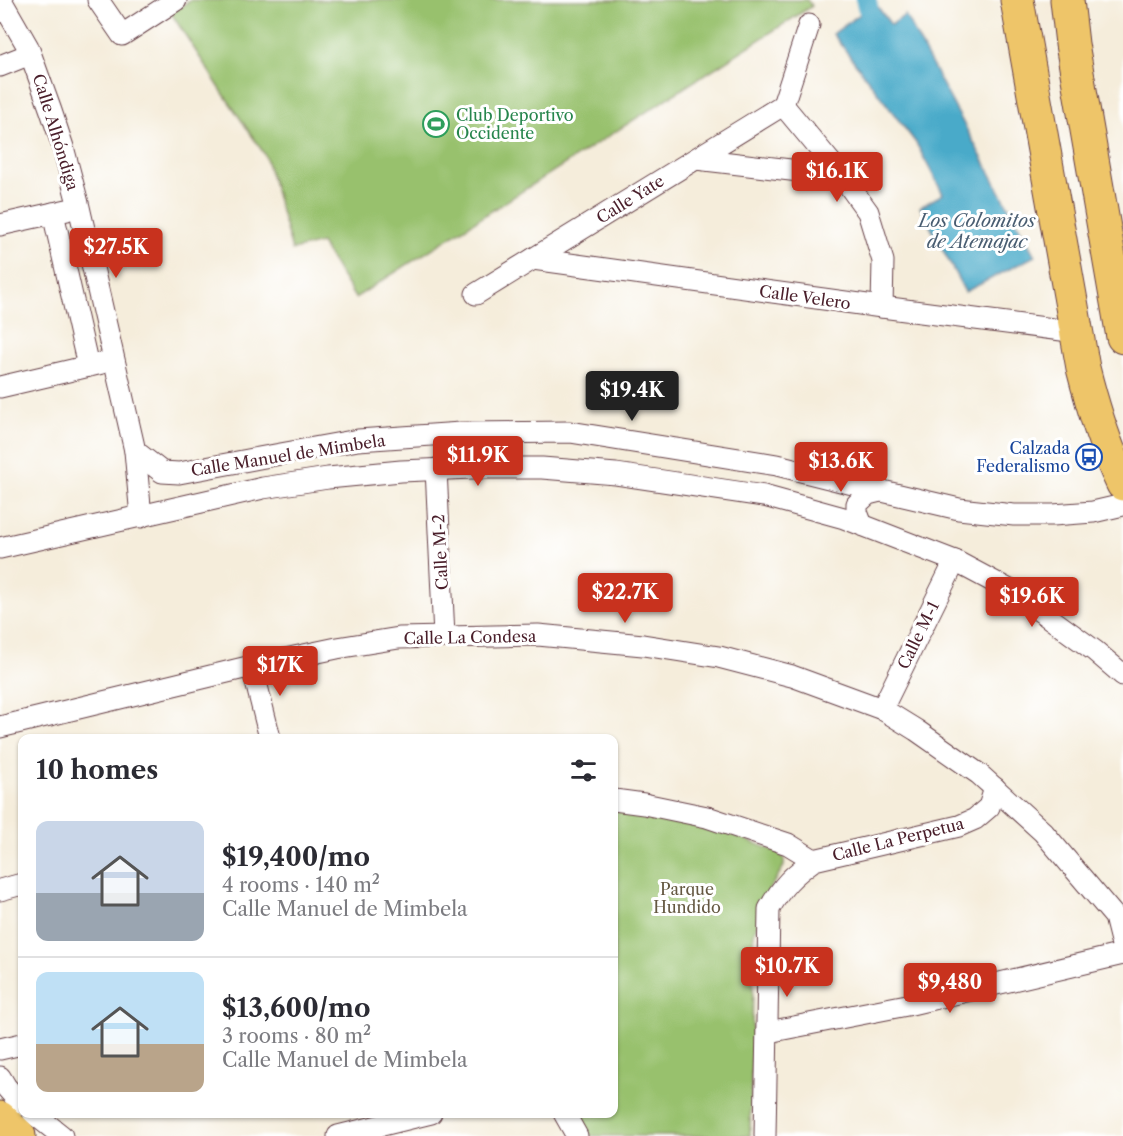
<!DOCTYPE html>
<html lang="en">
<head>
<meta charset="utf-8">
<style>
  :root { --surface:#fff; --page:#f2f2f3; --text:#2b2b33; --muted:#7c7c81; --line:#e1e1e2; --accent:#c8321e }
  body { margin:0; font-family:"Libre Caslon Text",serif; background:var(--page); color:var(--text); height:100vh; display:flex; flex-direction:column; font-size:22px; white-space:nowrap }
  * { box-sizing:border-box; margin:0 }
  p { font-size:20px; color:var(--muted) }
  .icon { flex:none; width:33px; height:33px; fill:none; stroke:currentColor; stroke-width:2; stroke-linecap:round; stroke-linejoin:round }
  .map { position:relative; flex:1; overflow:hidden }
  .panel { position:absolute; left:18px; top:734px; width:600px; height:384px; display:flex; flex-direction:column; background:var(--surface); border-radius:12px; box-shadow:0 2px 4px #0004 }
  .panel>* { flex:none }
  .price { position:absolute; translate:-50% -51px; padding:0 14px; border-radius:6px; background:var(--accent); color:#fff; font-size:20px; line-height:39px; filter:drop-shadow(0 2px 3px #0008) }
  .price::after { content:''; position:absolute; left:50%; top:36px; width:18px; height:14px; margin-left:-9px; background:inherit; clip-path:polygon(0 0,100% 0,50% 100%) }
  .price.selected { background:#222; color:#fff }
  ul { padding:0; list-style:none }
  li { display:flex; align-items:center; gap:18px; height:150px; padding:0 18px }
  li+li { border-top:2px solid var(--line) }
  li span { display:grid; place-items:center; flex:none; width:168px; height:120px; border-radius:12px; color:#555 }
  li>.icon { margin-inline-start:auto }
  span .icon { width:72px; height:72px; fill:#fffc; stroke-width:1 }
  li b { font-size:26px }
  h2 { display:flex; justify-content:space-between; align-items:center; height:72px; padding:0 18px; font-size:26px }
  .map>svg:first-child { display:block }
  .green { fill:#98c16d; stroke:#71704c; stroke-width:1.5 }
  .water { fill:#49aac9; stroke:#4a647a; stroke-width:1.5 }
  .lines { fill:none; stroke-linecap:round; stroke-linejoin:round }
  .canal { stroke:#49aac9; stroke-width:21 }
  .minor-casing { stroke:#643e45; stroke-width:23 }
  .primary-casing { stroke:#643e45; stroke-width:35 }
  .minor { stroke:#fff; stroke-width:21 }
  .primary { stroke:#eec569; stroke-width:33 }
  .labels { text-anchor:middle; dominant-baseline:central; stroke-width:6; stroke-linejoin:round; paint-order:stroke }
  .leisure-label { font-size:16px; fill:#27864d; stroke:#fff; text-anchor:start }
  .street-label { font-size:16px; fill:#4a1f2b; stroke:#fff }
  .transit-label { font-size:16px; fill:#164399; stroke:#fff; text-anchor:end }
  .park-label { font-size:16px; fill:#655842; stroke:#fff }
  .water-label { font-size:18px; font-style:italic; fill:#4a5e72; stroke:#fff }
</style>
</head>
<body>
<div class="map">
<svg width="1123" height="1136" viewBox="0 0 1123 1136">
  <rect width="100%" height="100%" fill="#fff"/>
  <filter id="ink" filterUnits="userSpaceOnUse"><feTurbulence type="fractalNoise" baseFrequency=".0167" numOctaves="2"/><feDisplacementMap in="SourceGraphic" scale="12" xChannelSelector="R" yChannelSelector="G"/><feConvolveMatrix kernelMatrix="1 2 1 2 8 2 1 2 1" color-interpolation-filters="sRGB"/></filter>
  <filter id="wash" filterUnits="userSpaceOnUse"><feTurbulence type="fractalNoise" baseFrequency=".008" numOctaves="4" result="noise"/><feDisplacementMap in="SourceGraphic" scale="24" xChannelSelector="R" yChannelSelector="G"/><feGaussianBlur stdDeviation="1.35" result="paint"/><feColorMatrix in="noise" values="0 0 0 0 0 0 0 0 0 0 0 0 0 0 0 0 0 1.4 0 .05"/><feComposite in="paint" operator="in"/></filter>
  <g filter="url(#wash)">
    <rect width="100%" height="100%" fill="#f5eddb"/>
    <g class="green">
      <path d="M191 0H807L812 6 355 298 321 243 292 250 265 155 223 93 171 13Z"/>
      <path d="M614 810 668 818 724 831 780 853 784 858V866L769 890 754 933 750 1136H585L572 1113H614Z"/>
    </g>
    <path class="water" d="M875 3 891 25 905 15 1035 256 965 292 920 207 943 194 916 143 833 34Z"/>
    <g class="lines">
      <path class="canal" d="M866 0 868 8"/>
    </g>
  </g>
  <g filter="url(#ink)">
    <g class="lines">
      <defs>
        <g id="minor">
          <path d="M1 0 28 47 51 111 63 147 79 207 135 451 141 517"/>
          <path d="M98 0 122 35 176 0"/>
          <path d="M0 66 30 54"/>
          <path d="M783 105 842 176 868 212 883 261 882 307"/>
          <path d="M783 105 809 25"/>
          <path d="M696 159 842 176"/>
          <path d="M53 213 88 366"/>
          <path d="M0 225 67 210"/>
          <path d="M533 259 882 307 1077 332"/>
          <path d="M476 294 783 105"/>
          <path d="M0 387 102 363"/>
          <path d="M135 451 162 472 179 473 275 455 358 440 461 433 570 432 777 465 865 487 959 509 1014 515H1053L1093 512 1123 505"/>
          <path d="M436 469 444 636"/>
          <path d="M862 525 857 512V504L868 494 880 491"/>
          <path d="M0 548 263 488 328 478 401 471 472 468H542L616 474 764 496 844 518 911 544 955 561 1015 593 1095 651 1123 675"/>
          <path d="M252 666 270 738"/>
          <path d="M882 709 955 561"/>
          <path d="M0 727 252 666 337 648 399 638 538 635 643 645 719 657 792 676 882 709 916 730 979 774 1043 832 1115 917 1123 949"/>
          <path d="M614 800 644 804 707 817 788 844 814 860 959 826 975 819 989 807 995 788"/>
          <path d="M0 890 22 884"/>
          <path d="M768 1032 907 1005 1123 954"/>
          <path d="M0 1049 22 1044"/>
          <path d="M0 1077 6 1087 22 1105"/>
          <path d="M33 1113 62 1136"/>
          <path d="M564 1113 577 1136"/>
          <path d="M338 1136 431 1113"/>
          <path d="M765 1136 769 909C783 885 792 876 814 860"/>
        </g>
        <g id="primary">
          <path d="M1017 0 1083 368C1093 408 1105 447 1123 484"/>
          <path d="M1067 0 1072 44 1123 337"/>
          <path d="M0 1118 19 1136"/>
        </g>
      </defs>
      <use href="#minor" class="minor-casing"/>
      <use href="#primary" class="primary-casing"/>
      <use href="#minor" class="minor"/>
      <use href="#primary" class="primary"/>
    </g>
  </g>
  <defs>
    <symbol id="stadium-ring" viewBox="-11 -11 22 22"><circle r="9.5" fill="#fff" stroke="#2e9e5b" stroke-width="1.5"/><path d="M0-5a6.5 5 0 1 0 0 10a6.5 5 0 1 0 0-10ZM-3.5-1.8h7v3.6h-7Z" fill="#2e9e5b"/></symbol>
    <symbol id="bus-ring" viewBox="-11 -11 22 22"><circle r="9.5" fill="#fff" stroke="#1a4fb4" stroke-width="1.5"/><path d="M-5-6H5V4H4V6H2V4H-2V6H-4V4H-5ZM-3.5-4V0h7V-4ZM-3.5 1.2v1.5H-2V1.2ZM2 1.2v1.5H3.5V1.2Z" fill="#1a4fb4"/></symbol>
  </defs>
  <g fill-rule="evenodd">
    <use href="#stadium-ring" x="421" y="109" width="30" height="30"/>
    <use href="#bus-ring" x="1074" y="442" width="30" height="30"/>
  </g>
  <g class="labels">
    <g class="leisure-label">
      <text x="456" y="115">Club Deportivo<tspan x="456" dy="18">Occidente</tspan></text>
    </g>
    <g class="street-label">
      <text transform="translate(56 132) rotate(73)">Calle Alhóndiga</text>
      <text transform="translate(630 199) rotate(-32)">Calle Yate</text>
      <text transform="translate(805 297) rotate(8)">Calle Velero</text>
      <text transform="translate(288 455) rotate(-9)">Calle Manuel de Mimbela</text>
      <text transform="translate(440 552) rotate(-93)">Calle M-2</text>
      <text transform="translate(918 635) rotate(-64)">Calle M-1</text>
      <text transform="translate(470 637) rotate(-1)">Calle La Condesa</text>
      <text transform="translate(898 839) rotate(-14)">Calle La Perpetua</text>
    </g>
    <g class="transit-label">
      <text x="1070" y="448">Calzada<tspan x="1070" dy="18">Federalismo</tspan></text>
    </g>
    <g class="park-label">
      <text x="687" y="889">Parque<tspan x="687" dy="18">Hundido</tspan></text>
    </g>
    <g class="water-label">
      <text x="977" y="221">Los Colomitos<tspan x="977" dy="21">de Atemajac</tspan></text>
    </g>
  </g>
</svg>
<b class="price" style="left:837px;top:203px">$16.1K</b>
<b class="price" style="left:116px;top:279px">$27.5K</b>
<b class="price selected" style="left:632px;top:422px">$19.4K</b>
<b class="price" style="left:478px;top:487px">$11.9K</b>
<b class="price" style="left:841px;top:493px">$13.6K</b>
<b class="price" style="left:625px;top:624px">$22.7K</b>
<b class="price" style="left:1032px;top:628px">$19.6K</b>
<b class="price" style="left:280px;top:697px">$17K</b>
<b class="price" style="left:787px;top:998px">$10.7K</b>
<b class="price" style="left:950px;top:1014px">$9,480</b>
<section class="panel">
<h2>10 homes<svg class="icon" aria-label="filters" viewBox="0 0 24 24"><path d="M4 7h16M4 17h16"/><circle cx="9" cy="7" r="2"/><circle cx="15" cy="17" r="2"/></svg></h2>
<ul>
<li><span style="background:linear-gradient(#c9d6e8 60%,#9aa5b1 0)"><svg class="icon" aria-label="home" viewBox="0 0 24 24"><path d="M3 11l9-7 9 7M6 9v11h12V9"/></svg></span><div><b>$19,400/mo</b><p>4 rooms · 140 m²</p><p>Calle Manuel de Mimbela</p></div></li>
<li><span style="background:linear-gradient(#bfe0f5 60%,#b9a48a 0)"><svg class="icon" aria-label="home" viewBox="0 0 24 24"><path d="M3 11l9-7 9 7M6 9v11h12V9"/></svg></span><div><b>$13,600/mo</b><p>3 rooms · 80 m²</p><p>Calle Manuel de Mimbela</p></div></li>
</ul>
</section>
</div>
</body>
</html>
